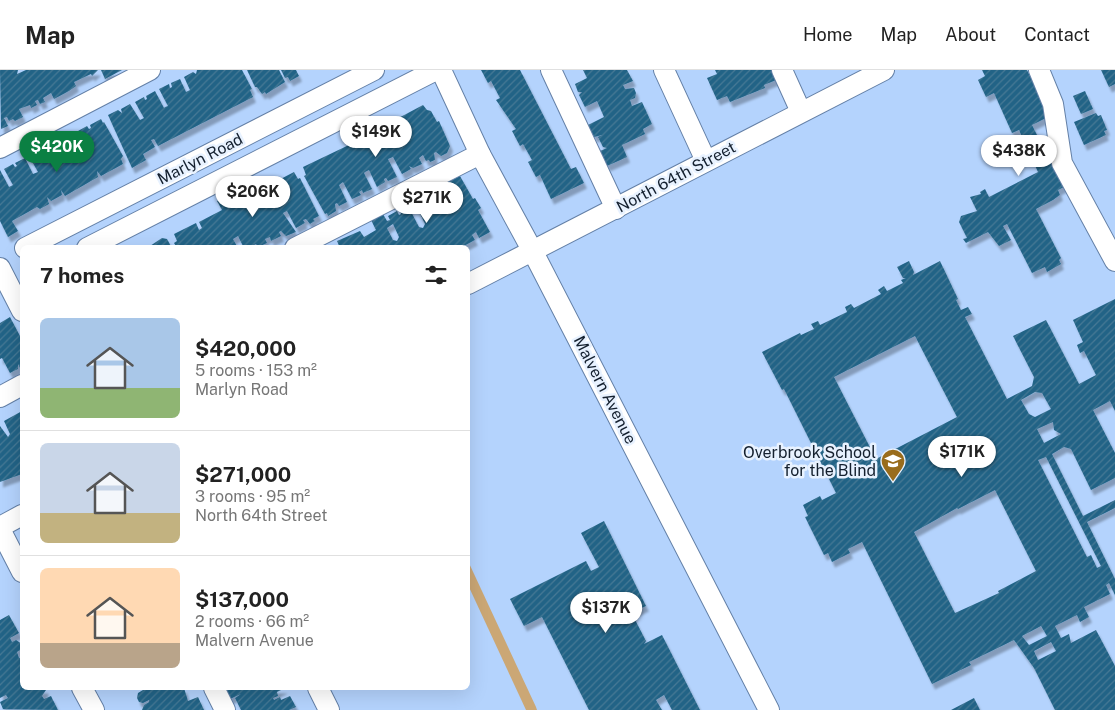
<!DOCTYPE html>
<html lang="en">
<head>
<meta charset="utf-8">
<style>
  :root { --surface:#fff; --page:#f6f6f6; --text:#222; --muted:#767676; --line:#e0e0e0; --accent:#0b8043 }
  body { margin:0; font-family:"Public Sans",sans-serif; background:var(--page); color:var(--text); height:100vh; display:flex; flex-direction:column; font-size:19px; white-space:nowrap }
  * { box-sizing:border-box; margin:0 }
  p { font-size:16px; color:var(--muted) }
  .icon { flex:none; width:28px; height:28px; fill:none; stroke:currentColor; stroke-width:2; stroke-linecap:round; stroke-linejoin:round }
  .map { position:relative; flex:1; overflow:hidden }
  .details { position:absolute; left:20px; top:175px; width:450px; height:445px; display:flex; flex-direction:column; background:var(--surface); border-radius:8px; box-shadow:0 5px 20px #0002 }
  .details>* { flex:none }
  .price { position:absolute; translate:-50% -42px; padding:0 11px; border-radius:18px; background:#fff; color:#222; font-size:16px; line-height:32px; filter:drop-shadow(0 1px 2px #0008) }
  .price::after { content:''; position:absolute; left:50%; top:30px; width:15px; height:11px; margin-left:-8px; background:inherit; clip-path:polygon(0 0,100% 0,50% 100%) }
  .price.selected { background:var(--accent); color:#fff }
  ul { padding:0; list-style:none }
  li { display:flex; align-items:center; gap:15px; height:125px; padding:0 20px }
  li+li { border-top:1px solid var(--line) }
  li span { display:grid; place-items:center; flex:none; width:140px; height:100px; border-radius:8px; color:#555 }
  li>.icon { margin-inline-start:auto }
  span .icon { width:60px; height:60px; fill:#fffc; stroke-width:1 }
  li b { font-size:21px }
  h2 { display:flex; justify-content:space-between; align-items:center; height:60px; padding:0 20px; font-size:21px }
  header { display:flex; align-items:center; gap:30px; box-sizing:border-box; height:70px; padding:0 25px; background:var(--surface); border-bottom:1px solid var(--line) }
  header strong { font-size:24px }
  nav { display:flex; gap:28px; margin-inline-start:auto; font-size:18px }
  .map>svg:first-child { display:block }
  .grass { fill:#cba775 }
  .building { fill:url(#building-hatch); fill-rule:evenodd; filter:url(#shadow) }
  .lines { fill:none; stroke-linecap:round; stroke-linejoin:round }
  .minor-casing { stroke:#6480a7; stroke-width:22 }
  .minor { stroke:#fff; stroke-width:20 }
  .labels { text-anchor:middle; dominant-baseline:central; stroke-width:5; stroke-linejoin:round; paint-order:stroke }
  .street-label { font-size:16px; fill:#14202f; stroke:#e8f2ff }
  .poi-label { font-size:16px; fill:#14202f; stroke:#e8f2ff; text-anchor:end }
</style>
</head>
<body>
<header>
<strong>Map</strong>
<nav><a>Home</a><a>Map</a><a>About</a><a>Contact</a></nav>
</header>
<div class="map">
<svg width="1115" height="640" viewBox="0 0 1115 640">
  <defs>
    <pattern id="building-hatch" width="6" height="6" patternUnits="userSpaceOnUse" patternTransform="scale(1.25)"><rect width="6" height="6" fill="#216386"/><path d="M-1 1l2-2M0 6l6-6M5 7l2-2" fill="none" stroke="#477995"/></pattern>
    <filter id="shadow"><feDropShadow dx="3" dy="5.5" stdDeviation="1" flood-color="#0004"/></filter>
  </defs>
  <rect width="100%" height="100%" fill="#b4d3fd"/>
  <path class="grass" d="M468 491 536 637 537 640H526L468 515Z"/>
  <g class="building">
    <path d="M0 0H18L17 4 26 0H98L92 6 91 4 74 12 76 16 69 21 54 29 51 23 43 28 45 32 40 34 38 30 35 31 37 35 31 38 30 35 19 39 23 47 15 51 13 49 9 51 7 47 4 48 8 56 1 59Z"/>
    <path d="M101 0H122L105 9Z"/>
    <path d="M197 0H242L252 19 250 20 253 27 158 76 154 69 151 70 155 77 143 84 146 90 132 98 108 45 118 40 122 43 121 39 130 34 140 50 144 48 135 32 144 27 145 30 147 29 146 26 155 21 164 38 165 37 168 36 159 19 169 14 170 18 172 17 171 13 180 9 186 22 190 20 184 7 193 2 196 4Z"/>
    <path d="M247 0H279L285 12 266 24 265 22 262 24 257 17H255Z"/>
    <path d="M281 0H296L299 6 290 11 288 7 285 8Z"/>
    <path d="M481 0H520L571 99 576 97 584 113 551 129 540 105 536 107 528 92 532 90 523 74 520 76 512 61 516 59 496 30 500 28 491 11 488 13Z"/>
    <path d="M583 0H627L633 11 623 15 625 19 634 18 636 23 635 28 630 30 632 36 642 32 652 54 643 59 645 64 622 75 627 87 607 96 600 81 607 78 603 77 598 67 602 65 594 67 588 55 604 47 597 31 585 37 579 25 582 22H578L575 14 587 8Z"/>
    <path d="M715 0H777L781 8 764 15 765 18 730 32 727 26 717 30 707 8 717 4Z"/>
    <path d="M982 0H1027L1050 46 1032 55 1048 87 1068 115 1058 120 1060 125 1053 130 1036 139 1061 188 1059 190 1061 194 1047 202 1045 197 1032 203 1007 154 1003 156 1011 170 999 176 988 162 966 173 963 169 967 168 959 152 961 146 977 141 970 127 981 124 980 122 985 119 989 127 1038 102 1019 60 1012 63 994 23 986 27 978 10 985 6Z"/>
    <path d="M1101 0H1115V14L1109 17Z"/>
    <path d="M1085 21 1093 39 1081 44 1073 26Z"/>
    <path d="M423 35 427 40 431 41 437 52 439 51 450 76 447 83 441 86 436 82 434 83 435 90 430 92 429 90 426 91 423 85 419 88 422 94 413 98 409 96 411 99 402 104 393 87 388 89 397 107 388 111 386 108 384 109 385 112 377 117 369 100 365 102 364 103 372 119 363 123 362 120 359 122 361 125 352 129 343 112 339 115 347 132 339 136 337 133 335 134 336 141 328 146 327 143 325 144 304 106 306 105 303 97 351 74 353 78 356 76 354 71 376 60 380 68 378 59Z"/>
    <path d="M1096 43 1098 46 1101 45 1107 60 1104 61 1106 65 1084 75 1074 52Z"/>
    <path d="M101 49 103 53 104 52 123 86 121 89 123 94 101 106 97 101 98 107 65 126 61 120 62 125 51 131 47 127 49 134 40 139 37 137 12 151 18 161 8 167 0 151V100L9 117 13 115 4 99 13 94 15 97 17 96 15 93 25 88 33 104 38 102 29 86 38 80 40 84 42 83 40 80 46 74 49 76 58 91 63 89 54 74 63 69 66 71V68L75 63 83 80 85 79 87 77 78 61 87 56 89 59 91 58 90 55Z"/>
    <path d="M294 102 298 109 300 108 319 146 313 149 315 151 310 154 306 149 303 150 305 153 296 158 287 141 283 143 296 162 286 166 281 161 279 162 281 166 271 171 270 167 265 169 267 173 258 177 256 174 254 175 255 178H244L238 166 233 169 238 178H177L174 173 177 171 174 164 196 153 199 160 202 158 199 152 222 140 217 131 230 124 234 131 243 126 249 135 247 124 270 115 273 122 276 121 273 113Z"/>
    <path d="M460 106 473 129 475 128 481 138 478 140 490 162 479 168 476 162 472 165 475 170 460 178H340L337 171 360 161 364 167 376 160 371 150 383 144 387 151 390 150 388 146 397 141 399 145 401 144 400 141 408 136 419 157 423 158 425 154 415 133 423 129 426 132 425 127 433 123 434 127 438 126 440 129 438 130 444 144H448L450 141 438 117ZM393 154 399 167 397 171 393 170 387 158Z"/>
    <path d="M162 168 167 169 172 178H147Z"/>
    <path d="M909 191 914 202 913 205 940 191 958 229 956 230 961 240 968 237 972 244 965 247 1007 329 1032 316 1034 307 1013 266 1046 250 1079 314 1096 305 1084 281 1080 283 1077 275 1083 272 1073 250 1115 229V341L1110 331 1093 340 1115 383V408L1091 420 1071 379 1064 377 1052 384 1083 446 1115 430V438L1087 452 1115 509V525L1109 513 1106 515 1110 524 1084 537 1089 547 1080 552 1077 545 1055 556 1061 568 1069 564 1071 573 1096 560 1115 596V640H1055L1034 598 1014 570 969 592 971 595 932 614 862 472 848 479 850 483 832 492 828 483 824 485 805 447 808 446 803 435 820 426 822 430 836 423 784 319 782 320 762 282 800 263 801 265 814 259 811 254 818 251 820 255 847 242 845 237 851 234 854 238 881 224 878 220 884 216 887 221 903 213 901 210 906 208H903L897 197ZM915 266 957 347 876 389 834 307ZM1035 322 1042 323 1051 339 1035 347 1029 344 1021 330ZM1053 352 1054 360 1061 364 1044 373 1037 359ZM1046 387 1101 496 1097 498 1091 485 1087 487 1038 390ZM995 420 1036 501 998 521 999 523 955 543 914 462 957 438 958 439ZM1041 556 1047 566 1029 575 1022 566ZM1051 572 1056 581 1038 590 1034 581Z"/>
    <path d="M10 247 20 266H22V297L20 298 18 294V299L10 303 2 288 0 289V253Z"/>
    <path d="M22 341V404L0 412V356L8 367 10 364 4 351Z"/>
    <path d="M604 451 646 536 629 544H632L646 571 644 574 662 565 700 640H672L664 625 656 630 662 640H589L542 547 524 556 510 529 586 491 591 501 599 497 581 463Z"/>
    <path d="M9 545 19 563 10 568 12 572 16 570 22 574V579L17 582 19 588 22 587V618H45L46 620 42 626 44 629 51 626 58 640 3 639 0 632 8 628 6 625 0 628V550Z"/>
    <path d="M142 618H184L188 631 198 627 204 640H142L144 635 149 632V630L143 633 139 632 137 628 138 623 143 620Z"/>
    <path d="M224 618H285L277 622 278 626 273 628 274 630 280 627 281 630 290 626 296 637 289 640H241L235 628 241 624 230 629Z"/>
    <path d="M974 628 980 640H951Z"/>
  </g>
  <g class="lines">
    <defs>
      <g id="minor">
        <path d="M441 0 480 84 532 180 769 640"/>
        <path d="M551 0 616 139"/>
        <path d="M664 0 706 91"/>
        <path d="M782 0 801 42"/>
        <path d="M1039 0 1053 34 1062 93 1115 191"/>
        <path d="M0 78 150 0"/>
        <path d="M25 178 374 0"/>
        <path d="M87 178 436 0"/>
        <path d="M295 178 480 84"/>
        <path d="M0 198 22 241"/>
        <path d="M468 214 884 0"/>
        <path d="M0 327 22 315"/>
        <path d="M0 457 22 445"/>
        <path d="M0 459 22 502"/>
        <path d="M82 618 94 640"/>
        <path d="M214 618 225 640"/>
        <path d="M318 618 329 640"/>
      </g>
    </defs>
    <use href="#minor" class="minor-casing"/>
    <use href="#minor" class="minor"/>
  </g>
  <defs>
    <symbol id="school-pin" viewBox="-11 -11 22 30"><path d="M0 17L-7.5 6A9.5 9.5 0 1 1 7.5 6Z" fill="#996c1c" stroke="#e8f2ff"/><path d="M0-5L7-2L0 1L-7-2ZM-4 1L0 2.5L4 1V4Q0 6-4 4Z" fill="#fff"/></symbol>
  </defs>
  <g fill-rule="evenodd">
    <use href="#school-pin" x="879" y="377" width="28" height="38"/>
  </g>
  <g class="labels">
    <g class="street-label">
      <text transform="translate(200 89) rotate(-27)">Marlyn Road</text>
      <text transform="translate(676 107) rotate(-28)">North 64th Street</text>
      <text transform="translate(605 320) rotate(63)">Malvern Avenue</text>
    </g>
    <g class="poi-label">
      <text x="876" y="382">Overbrook School<tspan x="876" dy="18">for the Blind</tspan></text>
    </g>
  </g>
</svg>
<b class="price" style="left:376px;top:88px">$149K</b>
<b class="price selected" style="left:57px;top:103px">$420K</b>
<b class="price" style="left:1019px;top:107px">$438K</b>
<b class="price" style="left:253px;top:148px">$206K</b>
<b class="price" style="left:427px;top:154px">$271K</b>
<b class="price" style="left:962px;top:408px">$171K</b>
<b class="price" style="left:606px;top:564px">$137K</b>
<section class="details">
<h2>7 homes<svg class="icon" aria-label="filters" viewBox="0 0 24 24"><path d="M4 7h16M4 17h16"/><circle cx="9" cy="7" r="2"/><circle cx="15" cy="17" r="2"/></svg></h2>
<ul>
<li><span style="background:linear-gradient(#a9c7e8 70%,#8fb573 0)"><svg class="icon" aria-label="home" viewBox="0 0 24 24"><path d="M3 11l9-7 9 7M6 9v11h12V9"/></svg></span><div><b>$420,000</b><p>5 rooms · 153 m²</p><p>Marlyn Road</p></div></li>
<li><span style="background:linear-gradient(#c9d6e8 70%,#c2b280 0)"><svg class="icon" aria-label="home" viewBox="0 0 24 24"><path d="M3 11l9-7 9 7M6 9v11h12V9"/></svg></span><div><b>$271,000</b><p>3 rooms · 95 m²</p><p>North 64th Street</p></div></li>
<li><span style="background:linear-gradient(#ffd9b3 75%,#b9a48a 0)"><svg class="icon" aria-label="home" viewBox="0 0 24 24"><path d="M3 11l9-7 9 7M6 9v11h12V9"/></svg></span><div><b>$137,000</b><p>2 rooms · 66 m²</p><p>Malvern Avenue</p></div></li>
</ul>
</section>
</div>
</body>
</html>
